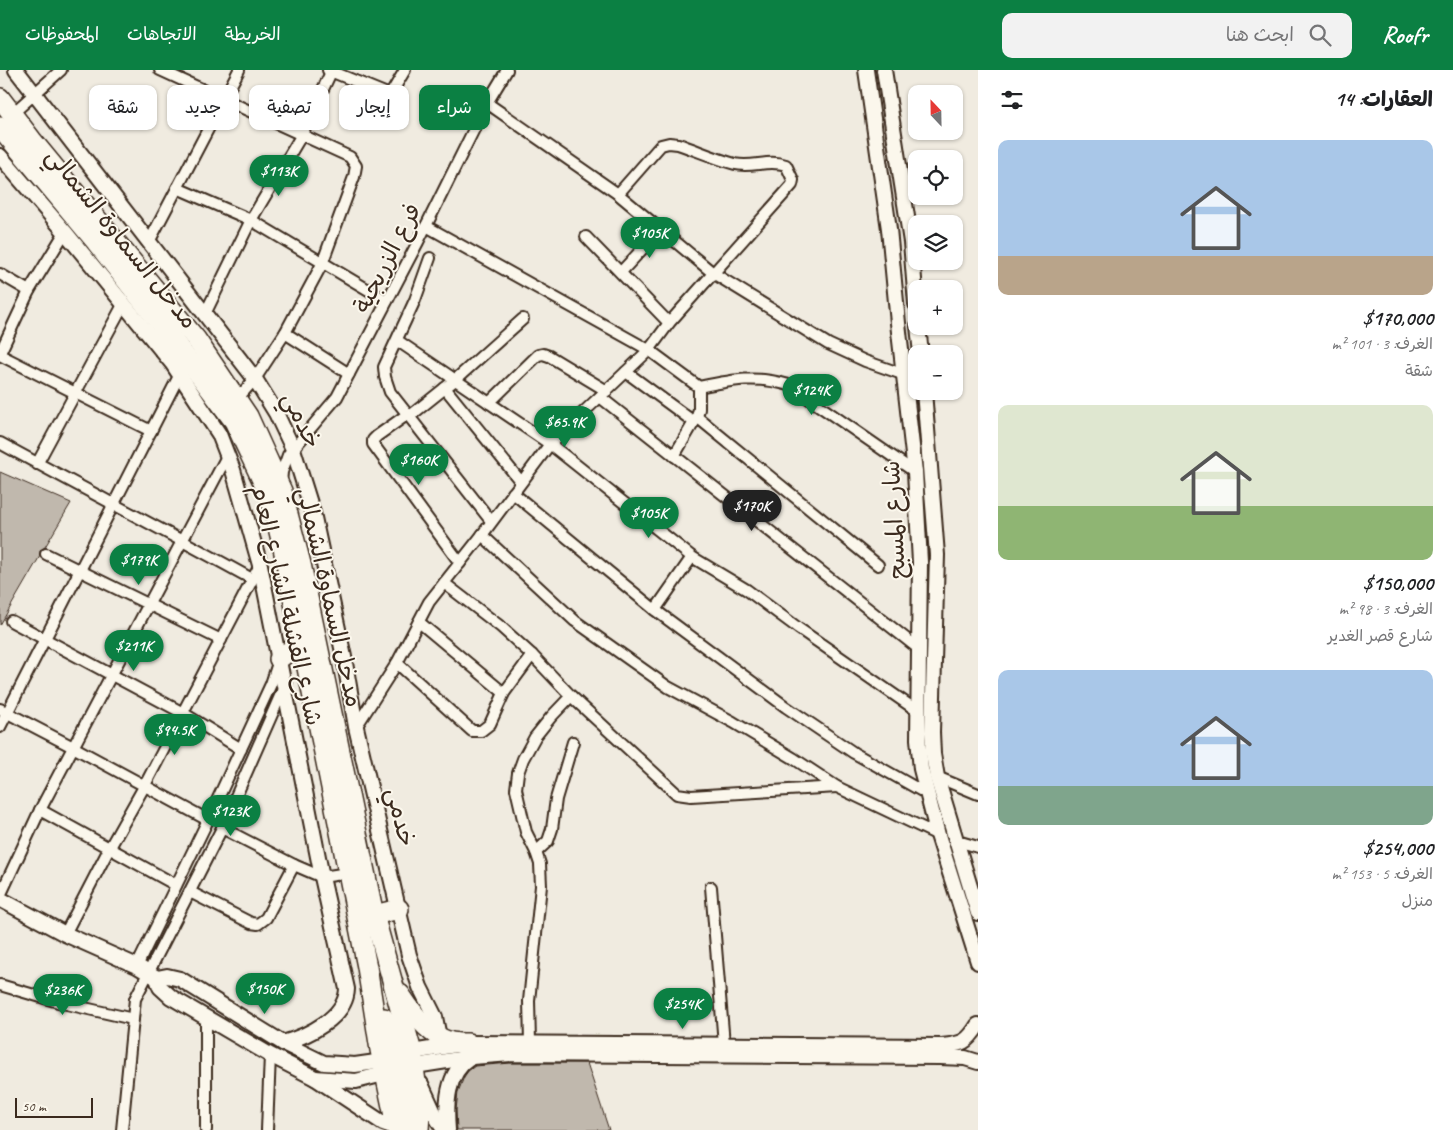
<!DOCTYPE html>
<html lang="ar">
<head>
<meta charset="utf-8">
<style>
  :root { --surface:#fff; --page:#f2f2f2; --text:#202124; --muted:#757577; --accent:#0b8043 }
  body { margin:0; font-family:Caveat,"Playpen Sans Arabic",sans-serif; background:var(--page); color:var(--text); direction:rtl; height:100vh; display:flex; flex-direction:column; font-size:19px; white-space:nowrap }
  * { box-sizing:border-box; margin:0 }
  p { font-size:16px; color:var(--muted) }
  .icon { flex:none; width:28px; height:28px; fill:none; stroke:currentColor; stroke-width:2; stroke-linecap:round; stroke-linejoin:round }
  .map { position:relative; flex:1; overflow:hidden; direction:ltr }
  .sheet { display:flex; flex-direction:column; background:var(--surface); width:475px }
  .sheet>* { flex:none }
  .guide { position:absolute; left:15px; top:15px; width:475px; height:45px; direction:rtl; display:flex; gap:10px }
  .needle { width:32px; rotate:338deg }
  .buttons { position:absolute; left:908px; top:15px; display:grid; gap:10px }
  .buttons a { display:grid; place-items:center; width:55px; height:55px; border-radius:10px; background:var(--surface); box-shadow:0 1px 4px #0004; font-size:25px }
  .scale { position:absolute; left:15px; bottom:12px; width:78px; box-sizing:border-box; padding-left:5px; border:2px solid #3b2a1e; border-top:0; font-size:14px; line-height:18px; white-space:nowrap; color:#3b2a1e; -webkit-text-stroke:4px #fbf7ec; paint-order:stroke }
  .price { position:absolute; translate:-50% -42px; padding:0 11px; border-radius:18px; background:var(--accent); color:#fff; font-size:16px; line-height:32px; filter:drop-shadow(0 1px 2px #0008) }
  .price::after { content:''; position:absolute; left:50%; top:30px; width:15px; height:11px; margin-left:-8px; background:inherit; clip-path:polygon(0 0,100% 0,50% 100%) }
  .price.current { background:#222; color:#fff }
  ul { padding:0; list-style:none }
  li { display:grid; align-content:center; gap:10px; height:265px; padding:0 20px }
  li span { display:grid; place-items:center; height:155px; border-radius:10px; color:#555 }
  li>.icon { margin-inline-start:auto }
  span .icon { width:90px; height:90px; fill:#fffc; stroke-width:1 }
  li b { font-size:21px }
  h2 { display:flex; justify-content:space-between; align-items:center; height:60px; padding:0 20px; font-size:21px }
  .pill { padding:0 18px; border-radius:10px; background:var(--surface); box-shadow:0 1px 4px #0004; font-size:18px; line-height:45px }
  .pill.current { background:var(--accent); color:#fff }
  header { display:flex; align-items:center; gap:30px; box-sizing:border-box; height:70px; padding:0 25px; background:var(--accent); color:#fff }
  header strong { font-size:24px }
  nav { display:flex; gap:28px; margin-inline-start:auto; font-size:18px }
  .search { width:350px; height:45px; background:var(--page); display:flex; align-items:center; gap:12px; box-sizing:border-box; padding:0 18px; border-radius:10px; color:var(--muted); font-size:19px }
  main { display:flex; flex:1; min-height:0 }
  .map>svg:first-child { display:block }
  .building { fill:#c0b8ad; stroke:#3b2a1e }
  .lines { fill:none; stroke-linecap:round; stroke-linejoin:round }
  .street-casing { stroke:#3b2a1e; stroke-width:14 }
  .secondary-casing { stroke:#3b2a1e; stroke-width:18 }
  .highway-casing { stroke:#3b2a1e; stroke-width:22 }
  .street { stroke:#fbf7ec; stroke-width:10 }
  .secondary { stroke:#fbf7ec; stroke-width:14 }
  .highway { stroke:#fbf7ec; stroke-width:19 }
  .labels { text-anchor:middle; dominant-baseline:central; stroke-width:4; stroke-linejoin:round; paint-order:stroke }
  .street-label { font-size:24px; fill:#3b2a1e; stroke:#fbf7ec }
</style>
</head>
<body>
<header>
<strong>Roofr</strong>
<div class="search"><svg class="icon" aria-label="search" viewBox="0 0 24 24"><circle cx="10" cy="10" r="6"/><path d="M15 15l6 6"/></svg>ابحث هنا</div>
<nav><a>الخريطة</a><a>الاتجاهات</a><a>المحفوظات</a></nav>
</header>
<main>
<section class="sheet">
<h2>العقارات: 14<svg class="icon" aria-label="filters" viewBox="0 0 24 24"><path d="M4 7h16M4 17h16"/><circle cx="9" cy="7" r="2"/><circle cx="15" cy="17" r="2"/></svg></h2>
<ul>
<li><span style="background:linear-gradient(#a9c7e8 75%,#b9a48a 0)"><svg class="icon" aria-label="home" viewBox="0 0 24 24"><path d="M3 11l9-7 9 7M6 9v11h12V9"/></svg></span><div><b>$170,000</b><p>الغرف: 3 · 101 m²</p><p>شقة</p></div></li>
<li><span style="background:linear-gradient(#dfe7d0 65%,#8fb573 0)"><svg class="icon" aria-label="home" viewBox="0 0 24 24"><path d="M3 11l9-7 9 7M6 9v11h12V9"/></svg></span><div><b>$150,000</b><p>الغرف: 3 · 98 m²</p><p>شارع قصر الغدير</p></div></li>
<li><span style="background:linear-gradient(#a9c7e8 75%,#7fa58c 0)"><svg class="icon" aria-label="home" viewBox="0 0 24 24"><path d="M3 11l9-7 9 7M6 9v11h12V9"/></svg></span><div><b>$254,000</b><p>الغرف: 5 · 153 m²</p><p>منزل</p></div></li>
</ul>
</section>
<div class="map">
<svg width="978" height="1060" viewBox="0 0 978 1060">
  <rect width="100%" height="100%" fill="#f0ebe0"/>
  <filter id="ink" filterUnits="userSpaceOnUse"><feTurbulence type="fractalNoise" baseFrequency=".02" numOctaves="2"/><feDisplacementMap in="SourceGraphic" scale="10" xChannelSelector="R" yChannelSelector="G"/><feConvolveMatrix kernelMatrix="1 2 1 2 8 2 1 2 1" color-interpolation-filters="sRGB"/></filter>
  <g filter="url(#ink)">
    <g class="building">
      <path d="M0 402 71 433 45 477 40 481V486L0 555Z"/>
      <path d="M511 993H587L609 1060H457L456 1040 458 1022 464 1007 468 1001 475 996Z"/>
    </g>
    <g class="lines">
      <defs>
        <g id="street">
          <path d="M160 0 350 87 356 96 354 107 322 194 285 263 255 309 237 329"/>
          <path d="M328 0 387 24 392 22 405 0"/>
          <path d="M487 33 618 124 713 203 828 274 865 291 905 305"/>
          <path d="M12 44 61 0"/>
          <path d="M177 118 251 150 387 231"/>
          <path d="M426 156 649 280 699 317C733 310 755 305 789 315L915 402"/>
          <path d="M586 167 669 253"/>
          <path d="M149 172 239 0"/>
          <path d="M430 188 415 230 384 297 385 307 390 322 491 451"/>
          <path d="M621 202 660 160"/>
          <path d="M0 204 29 221"/>
          <path d="M205 244 251 150 301 66 332 0"/>
          <path d="M285 263 349 304"/>
          <path d="M398 271 550 374 692 487 747 520 798 558 919 642"/>
          <path d="M0 283 29 221 65 162"/>
          <path d="M0 285 151 361"/>
          <path d="M626 302 694 352"/>
          <path d="M445 318 521 412"/>
          <path d="M600 327 919 579"/>
          <path d="M489 333 538 285 543 284 549 286 607 321"/>
          <path d="M408 344 377 366 373 370V374L460 493"/>
          <path d="M410 346 455 310 523 249"/>
          <path d="M697 347 878 495"/>
          <path d="M0 373C84 419 169 463 252 509"/>
          <path d="M674 386 697 347 699 339V317"/>
          <path d="M37 394 124 233"/>
          <path d="M281 413 282 402 288 385 337 327 418 172 487 33 507 0"/>
          <path d="M513 423 655 540 786 637 854 683 927 724"/>
          <path d="M482 465 575 551 668 617 733 652 793 688 837 717 938 765"/>
          <path d="M46 484 221 570"/>
          <path d="M444 513 501 557 532 585 571 626 677 724 691 726 837 717"/>
          <path d="M655 540 692 487"/>
          <path d="M11 551 183 643 241 679"/>
          <path d="M419 552 504 623"/>
          <path d="M397 593 472 661H481L490 654 504 623 532 585"/>
          <path d="M0 639 73 677 208 750"/>
          <path d="M0 657 180 304"/>
          <path d="M356 657 397 593 429 532 482 465 550 374 649 280 669 253 792 115 793 110 786 95C769 89 752 98 735 94 716 89 696 80 678 74L669 73 661 75 618 124"/>
          <path d="M937 707 978 724"/>
          <path d="M40 740 176 815"/>
          <path d="M222 758 294 795 322 807 348 803"/>
          <path d="M957 771 978 777"/>
          <path d="M536 782 548 771 552 759 556 729 573 672"/>
          <path d="M711 817 724 974"/>
          <path d="M190 822 251 853 258 854 266 848 294 795"/>
          <path d="M0 826 40 740 227 386"/>
          <path d="M65 864 109 779 145 715 260 495"/>
          <path d="M137 896 208 750 271 614 279 590"/>
          <path d="M0 915 58 932 133 949"/>
          <path d="M530 972 529 931 541 816 540 794 536 782 526 762 516 719 518 703 523 689 535 667 551 647 571 626"/>
          <path d="M122 1060 135 929 222 758 284 617"/>
          <path d="M206 1060V948"/>
          <path d="M267 1060 270 985"/>
        </g>
        <g id="secondary">
          <path d="M16 0 255 309 276 343 293 379 313 443 344 587 356 657 409 885 420 917 435 947 439 967"/>
          <path d="M866 0 889 159 898 253 915 402 920 492 918 669 921 699 938 765 978 892"/>
          <path d="M884 0 911 172 916 234"/>
          <path d="M0 86 65 162 172 293 219 364 233 400 260 495 322 807 347 919C346 948 307 966 283 973"/>
          <path d="M918 256 921 284"/>
          <path d="M924 321 937 485 932 662 933 684 937 707 978 843"/>
          <path d="M0 829 65 864 137 896 157 908"/>
          <path d="M157 908 167 906 180 909 283 973 324 993 355 995 383 991 412 982 468 973 942 976C962 974 967 973 978 955"/>
          <path d="M157 908 160 917 171 927 270 985 315 1008 383 1053 397 1058"/>
          <path d="M315 1008 356 1011 415 996 472 987 511 984 940 987 965 988 978 992"/>
          <path d="M421 1014 436 1047 444 1060"/>
          <path d="M448 1060C446 1035 446 1003 470 988"/>
        </g>
        <g id="highway">
          <path d="M0 28 32 70 196 269 248 346 282 421 301 494 374 845 412 982 420 1043 419 1060"/>
          <path d="M0 57 96 172 170 266 234 351 271 429 283 478 367 897 380 980 397 1060"/>
          <path d="M279 589 301 572"/>
          <path d="M374 845 399 839"/>
          <path d="M400 924C411 941 431 968 452 972 457 973 463 973 468 973"/>
          <path d="M384 948 400 991 406 996H415"/>
          <path d="M397 998 411 1059"/>
        </g>
      </defs>
      <use href="#street" class="street-casing"/>
      <use href="#secondary" class="secondary-casing"/>
      <use href="#highway" class="highway-casing"/>
      <use href="#street" class="street"/>
      <use href="#secondary" class="secondary"/>
      <use href="#highway" class="highway"/>
    </g>
  </g>
  <g class="labels">
    <g class="street-label">
      <text transform="translate(122 168) rotate(51)">مدخل السماوة الشمالي</text>
      <text transform="translate(387 188) rotate(-63)">فرع الزريجية</text>
      <text transform="translate(302 350) rotate(64)">خدمي</text>
      <text transform="translate(894 450) rotate(-93)">شارع المسبح</text>
      <text transform="translate(330 527) rotate(77)">مدخل السماوة الشمالي</text>
      <text transform="translate(287 535) rotate(77)">شارع القشلة الشارع العام</text>
      <text transform="translate(401 747) rotate(77)">خدمي</text>
    </g>
  </g>
</svg>
<div class="buttons">
<a><svg class="needle" viewBox="-14 -14 28 28"><path d="M0-13l5 13h-10z" fill="#e53935"/><path d="M0 13l5-13h-10z" fill="#757577"/></svg></a>
<a><svg class="icon" aria-label="locate" viewBox="0 0 24 24"><circle cx="12" cy="12" r="6"/><path d="M12 2v4M12 18v4M2 12h4M18 12h4"/></svg></a>
<a><svg class="icon" aria-label="layers" viewBox="0 0 24 24"><path d="M12 4l9 5-9 5-9-5zM3 14l9 5 9-5"/></svg></a>
<a>+</a>
<a>−</a>
</div>
<div class="scale">50 m</div>
<b class="price" style="left:279px;top:127px">$113K</b>
<b class="price" style="left:650px;top:189px">$105K</b>
<b class="price" style="left:812px;top:346px">$124K</b>
<b class="price" style="left:565px;top:378px">$65.9K</b>
<b class="price" style="left:419px;top:416px">$160K</b>
<b class="price current" style="left:752px;top:462px">$170K</b>
<b class="price" style="left:649px;top:469px">$105K</b>
<b class="price" style="left:139px;top:516px">$179K</b>
<b class="price" style="left:134px;top:602px">$211K</b>
<b class="price" style="left:175px;top:686px">$94.5K</b>
<b class="price" style="left:231px;top:767px">$123K</b>
<b class="price" style="left:265px;top:945px">$150K</b>
<b class="price" style="left:63px;top:946px">$236K</b>
<b class="price" style="left:683px;top:960px">$254K</b>
<div class="guide">
<a class="pill current">شراء</a>
<a class="pill">إيجار</a>
<a class="pill">تصفية</a>
<a class="pill">جديد</a>
<a class="pill">شقة</a>
</div>
</div>
</main>
</body>
</html>
